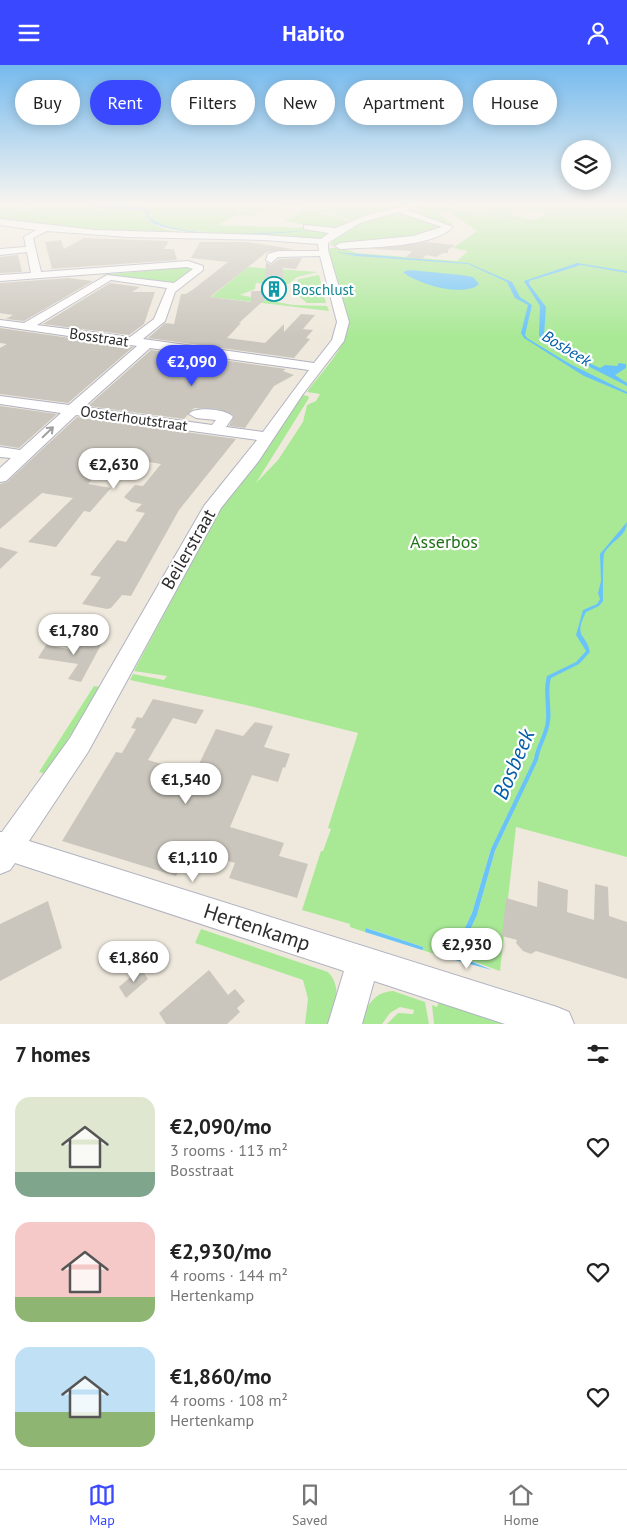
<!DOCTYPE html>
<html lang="en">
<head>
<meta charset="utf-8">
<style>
  :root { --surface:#fff; --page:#f6f6f6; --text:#222; --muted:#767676; --line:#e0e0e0; --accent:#3a49ff }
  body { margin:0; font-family:"PT Sans",sans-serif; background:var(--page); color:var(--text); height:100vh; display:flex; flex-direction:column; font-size:19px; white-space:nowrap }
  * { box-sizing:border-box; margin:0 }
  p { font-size:16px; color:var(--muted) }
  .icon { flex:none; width:28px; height:28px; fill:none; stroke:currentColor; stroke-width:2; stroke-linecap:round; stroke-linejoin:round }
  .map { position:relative; height:959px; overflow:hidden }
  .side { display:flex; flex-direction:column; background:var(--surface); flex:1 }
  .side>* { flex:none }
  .top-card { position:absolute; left:15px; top:15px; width:598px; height:45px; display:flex; gap:10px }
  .controls { position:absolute; left:561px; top:75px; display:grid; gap:10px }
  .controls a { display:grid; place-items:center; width:50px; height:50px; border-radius:50%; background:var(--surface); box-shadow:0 2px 12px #0003; font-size:25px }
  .price { position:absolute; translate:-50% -42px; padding:0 11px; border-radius:18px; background:#fff; color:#222; font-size:16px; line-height:32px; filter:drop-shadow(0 1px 2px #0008) }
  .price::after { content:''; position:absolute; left:50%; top:30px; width:15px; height:11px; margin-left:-8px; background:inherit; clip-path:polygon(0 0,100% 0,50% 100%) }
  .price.on { background:var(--accent); color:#fff }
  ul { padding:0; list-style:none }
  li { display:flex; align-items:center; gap:15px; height:125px; padding:0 15px }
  li span { display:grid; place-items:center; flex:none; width:140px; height:100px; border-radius:15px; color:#555 }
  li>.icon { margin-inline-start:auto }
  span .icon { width:60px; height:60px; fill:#fffc; stroke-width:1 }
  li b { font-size:21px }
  h2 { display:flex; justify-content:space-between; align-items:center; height:60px; padding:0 15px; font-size:21px }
  .pill { padding:0 18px; border-radius:22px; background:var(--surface); box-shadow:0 2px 12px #0003; font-size:18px; line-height:45px }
  .pill.on { background:var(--accent); color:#fff }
  header { display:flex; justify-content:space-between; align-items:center; height:65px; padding:0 15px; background:var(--accent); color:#fff; font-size:22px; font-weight:600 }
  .tabs { display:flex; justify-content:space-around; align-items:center; height:70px; border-top:1px solid var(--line); background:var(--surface); font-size:14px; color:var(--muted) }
  .tabs a { display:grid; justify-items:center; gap:2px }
  .tabs .on { color:var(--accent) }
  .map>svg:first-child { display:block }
  .green { fill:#a9e996; fill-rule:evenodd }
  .water { fill:#69c3f8 }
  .building { fill:#cac6bd }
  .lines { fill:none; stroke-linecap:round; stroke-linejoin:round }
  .minor-casing { stroke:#b1b2c1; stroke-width:2 }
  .minor { fill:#fff; fill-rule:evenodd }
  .oneway { stroke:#a0a0a0 }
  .labels { text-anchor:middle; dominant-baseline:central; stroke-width:4.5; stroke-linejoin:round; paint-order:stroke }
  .far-culture-label { font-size:15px; fill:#0d838f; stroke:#fff; text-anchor:start }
  .far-street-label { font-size:15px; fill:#2c2c2c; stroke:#fff }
  .far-water-label { font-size:16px; font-style:italic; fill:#025eaa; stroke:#fff }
  .park-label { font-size:18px; fill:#1e7115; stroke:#fff }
  .street-label { font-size:18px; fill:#2c2c2c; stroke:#fff }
  .near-street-label { font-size:21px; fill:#2c2c2c; stroke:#fff }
  .near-water-label { font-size:22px; font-style:italic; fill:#025eaa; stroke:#fff }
</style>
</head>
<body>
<header><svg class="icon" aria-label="menu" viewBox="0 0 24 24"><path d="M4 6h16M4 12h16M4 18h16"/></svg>Habito<svg class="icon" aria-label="person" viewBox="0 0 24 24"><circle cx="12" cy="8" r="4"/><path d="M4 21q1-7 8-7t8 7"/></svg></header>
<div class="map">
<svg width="627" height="959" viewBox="0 0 627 959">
  <rect width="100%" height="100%" fill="#efe9dd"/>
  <g class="green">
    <path d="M0 138H36L10 148C29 144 46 138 65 138L66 143 72 145 67 142V138C77 138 84 142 93 143 108 144 126 140 140 145 147 147 147 155 153 159 169 168 192 168 210 167 189 166 164 166 148 151L152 148 130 141H106L91 138H284L300 143 283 141 249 151 237 149 218 160 306 163 329 167 320 174 137 169 0 156V154L24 157 0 153Z"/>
    <path d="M305 138H416L352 155 300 141Z"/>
    <path d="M437 138H627V792L516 762 500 906 458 891 477 850 495 786 512 750 491 784 472 848 452 890 446 891 447 893 422 885 423 882 367 863 365 867 350 862V859L302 845 321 786H323L331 764 328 763 358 668 246 640 130 615 133 609 164 615 167 611 134 606 221 442 303 330 308 331 309 333 256 418 278 395 303 357 307 340 316 336 320 329 307 327C322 306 346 284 349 258L328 186H330L329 183H341L357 188 457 196 468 186 453 183 477 166 450 147 438 148 453 160H446L407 146 433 139 542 163ZM521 144 549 148 533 155 508 149Z"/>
    <path d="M305 144 350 156 332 165 285 156 303 146 300 145Z"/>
    <path d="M404 147 440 162 444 161C424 174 355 181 330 180 347 158 379 153 404 147Z"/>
    <path d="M188 202 194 205 179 216 170 218 101 210Z"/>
    <path d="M248 202 318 207 297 212 290 218 283 220 256 218 255 224 240 230 293 240 327 241 329 246 211 232Z"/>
    <path d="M319 210 326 238H307L294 227 293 223 299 214Z"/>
    <path d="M94 621 101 622 46 709 39 707Z"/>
    <path d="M201 864 328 907C342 921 335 941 335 959H305L308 934 303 915 195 878Z"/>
    <path d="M393 926 425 937 429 959H387L398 948 413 949 414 945 400 942 390 948 382 959H354C368 945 371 927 393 926Z"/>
    <path d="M440 933 519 959H434L432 940 437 942Z"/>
  </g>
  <g class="water">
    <path d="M78 138 144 143 151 147 148 151C175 176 273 168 310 165 273 171 186 173 152 158L144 147 139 145 90 142Z"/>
    <path d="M335 187 468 198 512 217 520 232 532 240 525 270 527 273 570 299 627 327V329L584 311 524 273 521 268 528 240 515 233 507 217 468 199 356 191Z"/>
    <path d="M577 198 627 206V208L581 200 529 216V219L546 242 544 270 578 293 600 303 605 300 617 301 619 298 626 299V303L615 310 627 318V321L570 292 539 271 540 241 524 216Z"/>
    <path d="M410 205 461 210 473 212 479 219C465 233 416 219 403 207Z"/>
    <path d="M627 457C627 472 610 476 604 489 603 492 603 531 603 536L599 541 586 547C573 574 586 567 590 587L579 599 551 613C547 627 552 642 550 657 548 671 540 682 538 695L495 786 477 850 458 891 492 905 447 893 448 889 452 890 472 848 491 784 534 694C536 680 545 669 546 655 547 641 543 625 547 611L576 597 586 586 576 570 583 545 597 539 600 534 598 528 601 516 600 489Z"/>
    <path d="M366 863 423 882V884L422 885 365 867Z"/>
  </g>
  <g class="building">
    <path d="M84 173 169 176 164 184H174L177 195 50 204 52 203 45 177 61 175 64 184Z"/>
    <path d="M200 177H247L293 184 267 187 210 232 251 237V226H264L266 197 271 200 279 194 302 193 296 204 283 203V228H272L239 258H241L227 273 265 278 284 259V267L301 249 315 250 303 264 313 265 306 273 310 274 294 293 148 273 165 258 174 259 181 229H186L195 223 228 197 191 193Z"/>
    <path d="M426 177 455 180 448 185V188H443L436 192 426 190 422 194 406 192 412 186 371 184Z"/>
    <path d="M18 190 22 207 0 208V192Z"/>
    <path d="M68 213 93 216 24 256 6 254 13 250 0 248V218Z"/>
    <path d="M110 218 140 222 132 227H155L144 259 129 270 43 259Z"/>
    <path d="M0 263 133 282 68 338 0 329V283L7 279 0 278Z"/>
    <path d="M151 285 286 304 283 306 294 310 274 321 245 363 229 361 234 351 218 344 194 343 184 354 88 341Z"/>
    <path d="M0 341 57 349 19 383 0 380Z"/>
    <path d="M77 352 236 374 179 445 131 531 122 530 111 543 107 544 82 539 101 512 90 510 117 475 126 477 145 448 135 446 142 439 131 437 124 432 135 420 143 421 161 399 115 391 88 419 111 423 90 447 84 446 56 482 28 477 73 433 42 428 0 464V419L7 417Z"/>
    <path d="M0 482 18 487 0 504Z"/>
    <path d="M74 573 102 578 81 617 68 614 78 599 38 593 46 580 68 584Z"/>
    <path d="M153 634 204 645 196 659 173 653 148 695 189 707 193 700 198 701 216 664 243 671 255 657 273 661 264 682 290 689 285 703 283 702 278 717 252 710 230 762 284 778 279 791 308 799 297 833 229 813 235 798 202 788 200 793 186 789 176 811 62 776 116 687 122 688 136 664 131 663 137 652 142 653Z"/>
    <path d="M538 816 568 825 567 847 594 855 595 819 608 822 609 851 627 857V914L536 886 531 889 523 886 516 878 517 875 502 871 506 833 537 842Z"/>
    <path d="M48 836 62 883 0 916V859Z"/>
    <path d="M141 903 148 914 126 933 119 922Z"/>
    <path d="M209 905 228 930 235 924 245 936 237 943 240 947 227 959H166L159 948Z"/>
  </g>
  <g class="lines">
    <defs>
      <path id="minor" d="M414 138H427L407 145 453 162C432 183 369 182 340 184L335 181 340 178 413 171 442 162 398 147 360 158 328 178V185L349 257 344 276 303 329 258 397 221 443 88 687 29 776 557 942 569 947 574 959H505L374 916 362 959H328L344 906 15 798 10 805 0 809V767H2L70 673 204 441 257 375 76 350 6 416 0 417V403L11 393 0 392V382L20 385 61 348 0 339V331L69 340 137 281 0 261V255L24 258 107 210 174 218 193 204 187 202 0 216V210L31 208 27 187 0 190V184L26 182 24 172 36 165 0 160V154L95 165 264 170 321 174 329 168 304 164V160L336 163 367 150ZM47 166 127 172 264 175 318 179 319 186H278L268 189 266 195 271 198 278 192 320 191 337 257 332 275 314 298 143 274 165 256 175 227 203 205V201L188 196 41 207 33 173ZM111 215 167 223 154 254 130 272 37 260ZM150 283 309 305 263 367 226 362 233 352C227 344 195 341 189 349L196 353 216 355 212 360 84 342Z"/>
    </defs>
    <use href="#minor" class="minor-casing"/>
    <use href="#minor" class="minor"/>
  </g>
  <defs><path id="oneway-shaft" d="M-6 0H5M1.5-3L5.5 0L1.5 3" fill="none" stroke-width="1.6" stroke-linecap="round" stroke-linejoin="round" transform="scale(1.25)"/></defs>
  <use class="oneway" href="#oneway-shaft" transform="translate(48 367) rotate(-44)"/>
  <linearGradient id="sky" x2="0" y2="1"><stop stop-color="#75baee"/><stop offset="0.51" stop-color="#f8f5f0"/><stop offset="1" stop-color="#f8f5f0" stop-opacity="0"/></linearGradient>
  <rect width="627" height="272" fill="url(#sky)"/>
  <defs>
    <symbol id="building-ring" viewBox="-11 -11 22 22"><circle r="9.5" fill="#fff" stroke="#0f9aa8" stroke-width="1.5"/><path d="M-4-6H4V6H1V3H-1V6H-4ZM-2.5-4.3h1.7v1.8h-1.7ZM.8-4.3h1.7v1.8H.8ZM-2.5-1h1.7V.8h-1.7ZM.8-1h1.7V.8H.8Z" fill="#0f9aa8"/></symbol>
  </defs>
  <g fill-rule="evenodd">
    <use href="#building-ring" x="260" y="210" width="28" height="28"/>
  </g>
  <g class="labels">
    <g class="far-culture-label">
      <text x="292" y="224">Boschlust</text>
    </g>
    <g class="far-street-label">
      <text transform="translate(99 272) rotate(8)">Bosstraat</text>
      <text transform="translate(134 353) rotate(8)">Oosterhoutstraat</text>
    </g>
    <g class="far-water-label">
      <text transform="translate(567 283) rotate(31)">Bosbeek</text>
    </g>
    <g class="park-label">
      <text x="444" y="476">Asserbos</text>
    </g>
    <g class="street-label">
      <text transform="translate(188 484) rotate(-60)">Beilerstraat</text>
    </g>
    <g class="near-street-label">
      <text transform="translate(257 862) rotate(18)">Hertenkamp</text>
    </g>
    <g class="near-water-label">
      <text transform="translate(513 699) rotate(-67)">Bosbeek</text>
    </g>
  </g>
</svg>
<div class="controls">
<a><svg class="icon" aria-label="layers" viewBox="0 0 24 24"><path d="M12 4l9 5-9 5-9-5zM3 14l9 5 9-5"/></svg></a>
</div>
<b class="price on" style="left:192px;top:322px">€2,090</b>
<b class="price" style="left:114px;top:425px">€2,630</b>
<b class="price" style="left:74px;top:591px">€1,780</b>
<b class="price" style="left:186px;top:740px">€1,540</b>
<b class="price" style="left:193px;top:818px">€1,110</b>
<b class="price" style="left:467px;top:905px">€2,930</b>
<b class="price" style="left:134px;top:918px">€1,860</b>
<div class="top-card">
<a class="pill">Buy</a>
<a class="pill on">Rent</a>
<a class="pill">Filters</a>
<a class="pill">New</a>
<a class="pill">Apartment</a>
<a class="pill">House</a>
</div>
</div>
<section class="side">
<h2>7 homes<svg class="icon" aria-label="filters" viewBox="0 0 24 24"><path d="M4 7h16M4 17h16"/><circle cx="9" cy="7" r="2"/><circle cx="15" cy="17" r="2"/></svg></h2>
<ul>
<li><span style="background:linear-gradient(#dfe7d0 75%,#7fa58c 0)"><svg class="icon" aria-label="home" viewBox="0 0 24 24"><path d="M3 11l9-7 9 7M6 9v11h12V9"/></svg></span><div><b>€2,090/mo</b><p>3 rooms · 113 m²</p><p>Bosstraat</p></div><svg class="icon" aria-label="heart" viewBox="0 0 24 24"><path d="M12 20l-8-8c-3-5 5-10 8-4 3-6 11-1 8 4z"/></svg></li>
<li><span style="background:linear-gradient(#f6c9c9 75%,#8fb573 0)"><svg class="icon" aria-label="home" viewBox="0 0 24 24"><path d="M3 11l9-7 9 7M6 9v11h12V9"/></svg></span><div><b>€2,930/mo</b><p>4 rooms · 144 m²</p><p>Hertenkamp</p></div><svg class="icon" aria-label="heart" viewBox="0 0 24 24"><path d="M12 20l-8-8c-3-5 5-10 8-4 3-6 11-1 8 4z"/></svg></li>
<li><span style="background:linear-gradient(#bfe0f5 65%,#8fb573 0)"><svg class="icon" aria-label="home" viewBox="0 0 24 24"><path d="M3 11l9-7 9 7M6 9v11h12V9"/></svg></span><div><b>€1,860/mo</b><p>4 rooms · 108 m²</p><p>Hertenkamp</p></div><svg class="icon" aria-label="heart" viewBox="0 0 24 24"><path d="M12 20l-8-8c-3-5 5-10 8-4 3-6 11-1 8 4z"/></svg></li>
</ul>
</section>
<nav class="tabs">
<a class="on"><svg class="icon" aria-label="map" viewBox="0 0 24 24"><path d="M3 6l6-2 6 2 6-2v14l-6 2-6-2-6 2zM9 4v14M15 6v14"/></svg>Map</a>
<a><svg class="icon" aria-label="saved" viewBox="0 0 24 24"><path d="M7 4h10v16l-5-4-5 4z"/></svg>Saved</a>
<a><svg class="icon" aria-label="home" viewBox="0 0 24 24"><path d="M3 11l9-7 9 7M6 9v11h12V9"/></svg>Home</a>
</nav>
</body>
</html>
